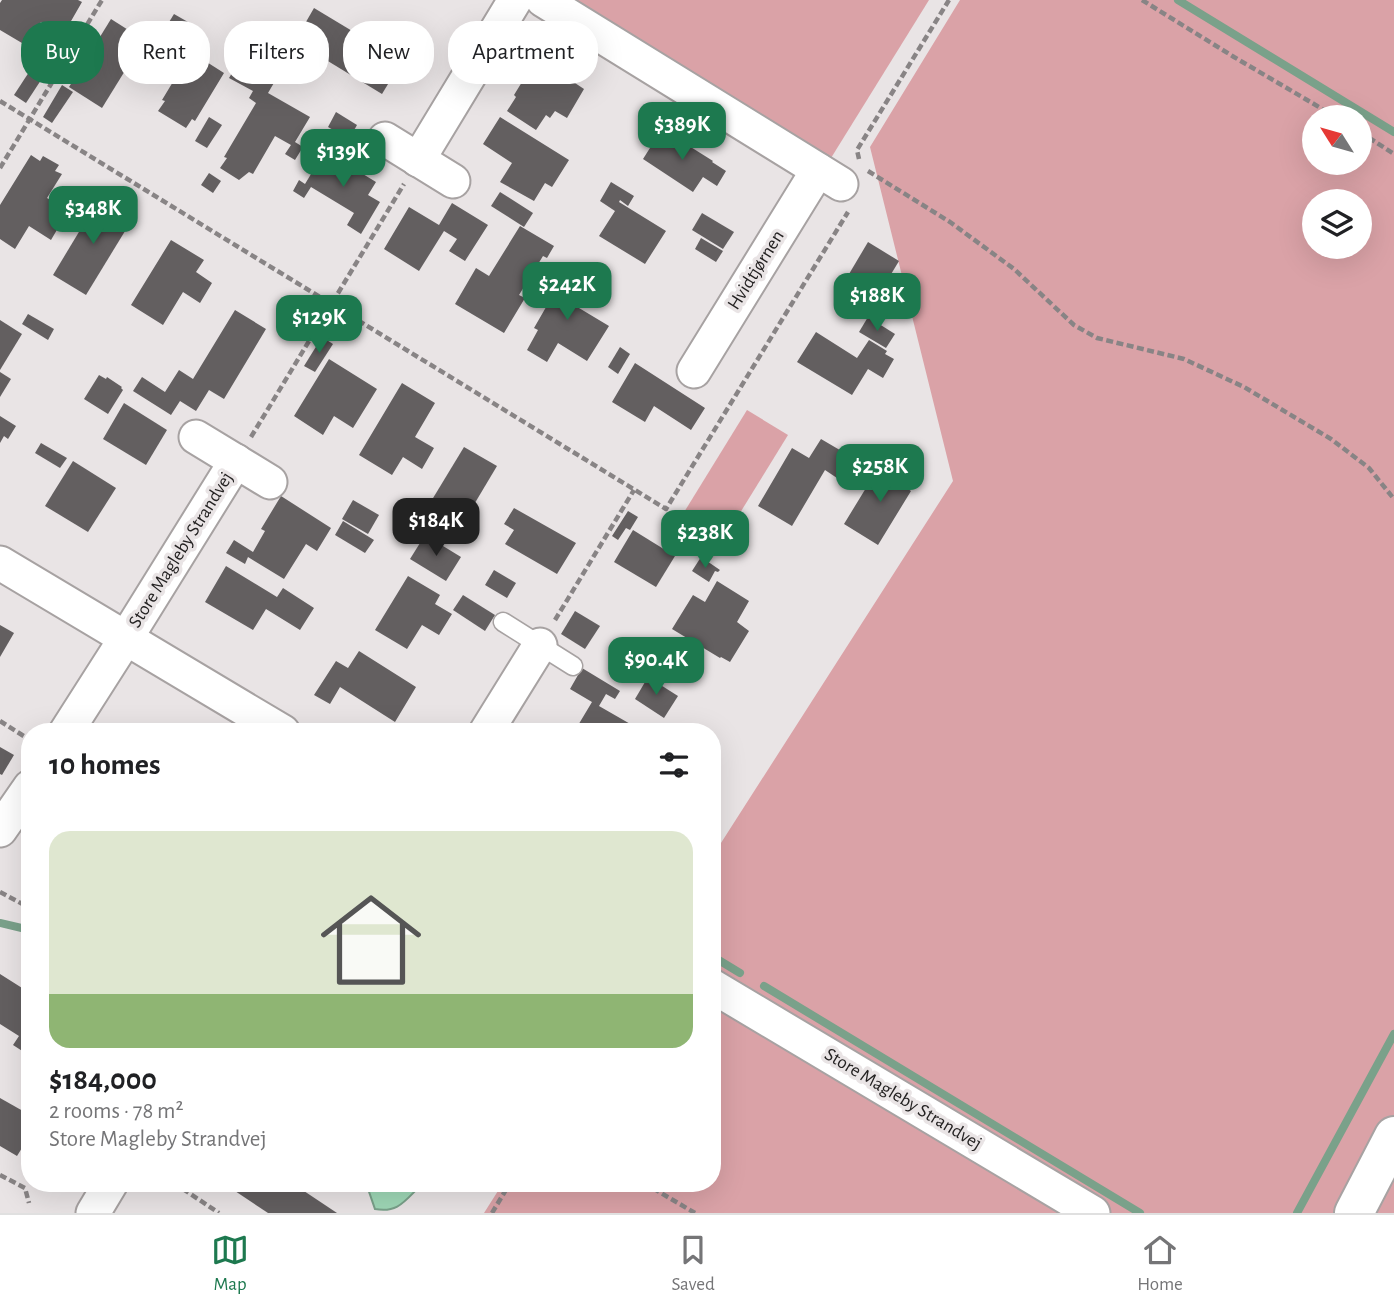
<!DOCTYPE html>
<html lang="en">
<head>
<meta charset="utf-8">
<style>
  :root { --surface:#fff; --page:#f6f6f6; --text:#202124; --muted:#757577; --line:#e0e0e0; --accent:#1d794f }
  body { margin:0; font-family:"Alegreya Sans",sans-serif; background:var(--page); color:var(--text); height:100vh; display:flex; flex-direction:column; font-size:26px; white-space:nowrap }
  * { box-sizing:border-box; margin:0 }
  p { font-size:23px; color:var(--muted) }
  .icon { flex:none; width:38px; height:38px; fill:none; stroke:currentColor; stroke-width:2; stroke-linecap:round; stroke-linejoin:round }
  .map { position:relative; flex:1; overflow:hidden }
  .drawer { position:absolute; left:21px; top:723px; width:700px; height:469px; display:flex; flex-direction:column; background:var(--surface); border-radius:28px; box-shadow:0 7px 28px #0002 }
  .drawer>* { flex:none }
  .hud { position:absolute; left:21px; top:21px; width:700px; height:63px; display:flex; gap:14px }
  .needle { width:46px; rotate:307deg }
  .fabs { position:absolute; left:1302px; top:105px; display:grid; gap:14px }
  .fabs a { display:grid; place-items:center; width:70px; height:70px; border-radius:50%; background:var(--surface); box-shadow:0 7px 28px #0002; font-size:35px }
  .price { position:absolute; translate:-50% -60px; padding:0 16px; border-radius:14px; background:var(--accent); color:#fff; font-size:23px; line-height:46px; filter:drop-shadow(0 2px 4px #0008) }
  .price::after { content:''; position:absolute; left:50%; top:42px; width:21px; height:16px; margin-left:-10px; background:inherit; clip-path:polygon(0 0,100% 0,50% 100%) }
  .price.current { background:#222; color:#fff }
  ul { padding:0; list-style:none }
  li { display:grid; align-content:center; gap:14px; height:371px; padding:0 28px }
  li+li { border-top:2px solid var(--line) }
  li span { display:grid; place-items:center; height:217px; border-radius:21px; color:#555 }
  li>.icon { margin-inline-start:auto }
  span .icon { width:126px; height:126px; fill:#fffc; stroke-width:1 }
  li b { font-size:30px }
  h2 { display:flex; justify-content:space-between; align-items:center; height:84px; padding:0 28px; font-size:30px }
  .pill { padding:0 24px; border-radius:28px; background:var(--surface); box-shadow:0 7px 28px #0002; font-size:24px; line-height:63px }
  .pill.current { background:var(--accent); color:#fff }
  .tabs { display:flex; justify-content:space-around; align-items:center; height:98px; border-top:2px solid var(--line); background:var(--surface); font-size:19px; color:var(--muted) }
  .tabs a { display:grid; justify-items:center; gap:4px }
  .tabs .current { color:var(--accent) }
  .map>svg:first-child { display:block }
  .green { fill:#daa2a7; fill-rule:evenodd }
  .water { fill:#9fd8b7; stroke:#7aa18a; stroke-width:2 }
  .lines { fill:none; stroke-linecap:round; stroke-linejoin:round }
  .stream { stroke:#7aa18a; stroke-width:8 }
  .building { fill:#635f60 }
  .service-casing { stroke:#a7a2a2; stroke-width:21 }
  .minor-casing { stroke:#a7a2a2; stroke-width:37 }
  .tertiary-casing { stroke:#a7a2a2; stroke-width:42 }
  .path { stroke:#888485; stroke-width:4.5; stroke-dasharray:7 3.5; stroke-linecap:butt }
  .service { stroke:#fff; stroke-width:18 }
  .minor { stroke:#fff; stroke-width:33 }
  .tertiary { stroke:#fff; stroke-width:38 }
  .labels { text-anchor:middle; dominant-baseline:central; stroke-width:7; stroke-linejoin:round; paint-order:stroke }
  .street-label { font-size:19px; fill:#242222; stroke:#e9e4e5 }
</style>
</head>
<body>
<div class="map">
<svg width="1394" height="1213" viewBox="0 0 1394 1213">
  <rect width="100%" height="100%" fill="#e9e4e5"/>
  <g class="green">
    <path d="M574 0H929L831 158Z"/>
    <path d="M960 0H1394V1213H484L503 1183H712V857L953 481 870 147ZM1314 117H1360V163H1314ZM1314 201H1360V247H1314Z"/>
    <path d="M747 410 788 435 711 560 670 535Z"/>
  </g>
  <path class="water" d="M366 1183H417L419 1187C404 1202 397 1213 375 1209Z"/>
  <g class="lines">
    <g class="stream">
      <path d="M1178 0 1394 132"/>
      <path d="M0 923 30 930"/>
      <path d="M712 956 740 973"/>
      <path d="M764 986 1140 1213"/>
      <path d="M1297 1213 1394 1034"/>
    </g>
  </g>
  <g class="building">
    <path d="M2 0H78L82 2 63 35 41 22 27 46 0 30V3Z"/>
    <path d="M314 8 402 61 382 94 295 41Z"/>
    <path d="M174 14 195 26 187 40 166 27Z"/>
    <path d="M111 19 144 40 102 108 69 87Z"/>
    <path d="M541 51 577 73 572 81 584 89 567 118 555 111 550 118 546 115 536 130 507 111 516 97 514 95Z"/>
    <path d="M191 52 224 73 195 121 192 119 186 128 158 111 165 101 162 100Z"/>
    <path d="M243 55 278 76 268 93 310 117 295 142 303 147 295 160 285 154 291 145 275 136 253 174 249 172 239 180 220 168 227 158 224 157 256 103 249 98 253 91 229 78Z"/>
    <path d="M31 69 43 77 26 103 14 95Z"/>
    <path d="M62 85 73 92 52 123 43 117Z"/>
    <path d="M336 112 357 125 349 139 328 127Z"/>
    <path d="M209 117 222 125 207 148 195 141Z"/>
    <path d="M500 117 569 160 552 187 545 183 534 201 500 182 512 163 483 144Z"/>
    <path d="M662 129 713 161 712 162 726 171 717 186 703 177 693 192 643 159Z"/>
    <path d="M325 151 376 182 368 195 380 202 361 234 347 225 354 213 311 187 304 198 293 191 299 180 305 184Z"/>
    <path d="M31 155 40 161 43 156 59 165 55 171 62 174 47 198 68 211 51 240 29 226 15 249 0 239V205Z"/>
    <path d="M209 173 221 181 213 193 201 185Z"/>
    <path d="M611 182 634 196 628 206 620 200 619 202 666 231 645 264 599 236 615 211 600 201Z"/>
    <path d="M500 192 533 213 524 227 491 206Z"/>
    <path d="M100 197 133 218 86 295 53 275Z"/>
    <path d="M452 203 488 225 465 261 449 251 457 239 444 231 419 271 384 249 409 207 439 225Z"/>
    <path d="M702 213 734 232 723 249 692 230Z"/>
    <path d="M520 226 554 246 547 258 543 256 519 295 525 298 504 333 455 304 476 268 489 276Z"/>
    <path d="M701 238 723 251 716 262 695 249Z"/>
    <path d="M171 240 204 260 196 272 212 283 200 303 183 292 163 325 131 305Z"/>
    <path d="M868 242 899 261 867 314 836 296Z"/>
    <path d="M567 264 596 282 588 294 562 279 554 293 609 326 587 361 558 343 547 362 527 350 538 330 534 328 553 295 547 292 556 276 559 277Z"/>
    <path d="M235 310 266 329 224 399 209 390 196 411 180 401 171 415 133 391 142 377 165 392 179 370 193 379Z"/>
    <path d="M28 314 54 329 48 340 22 324Z"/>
    <path d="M868 317 895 334 886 348 859 332Z"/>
    <path d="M0 320 22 334 0 370Z"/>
    <path d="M816 332 857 358 869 340 887 351 885 354 894 359 883 378 868 369 852 395 797 362Z"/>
    <path d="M322 337 333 344 315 372 304 366Z"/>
    <path d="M620 347 630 354 618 374 608 367Z"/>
    <path d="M329 359 377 389 353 428 334 416 323 435 294 416Z"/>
    <path d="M635 363 705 408 691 430 654 406 645 422 612 402Z"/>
    <path d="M0 372 11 379 0 397Z"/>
    <path d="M99 375 106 379 107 377 122 387 121 388 123 390 108 414 84 399Z"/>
    <path d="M402 383 435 403 415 437 434 448 422 469 403 457 392 475 359 455Z"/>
    <path d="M124 403 167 430 146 465 103 439Z"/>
    <path d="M0 416 16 426 8 439 4 436 0 443Z"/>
    <path d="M821 439 850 456 837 478 825 470 792 526 758 506 792 448 809 458Z"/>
    <path d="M41 443 67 458 60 468 35 453Z"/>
    <path d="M464 447 497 466 460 528 427 508Z"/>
    <path d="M73 461 116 488 88 532 45 506Z"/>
    <path d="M894 464 916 477 908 489 911 491 878 545 844 524 877 470 886 476Z"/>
    <path d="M281 496 331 528 317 551 306 544 284 579 248 557 245 564 226 553 234 540 253 552 265 531 261 529Z"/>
    <path d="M353 500 379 515 368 534 342 519Z"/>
    <path d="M514 508 576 543 557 574 505 544 514 530 504 524Z"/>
    <path d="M628 511 638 517 630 530 626 528 618 540 612 536Z"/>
    <path d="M343 521 374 540 365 553 335 535Z"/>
    <path d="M633 530 675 556 656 587 614 562Z"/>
    <path d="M425 535 461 557 446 581 410 559Z"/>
    <path d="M701 557 720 570 718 572 715 571 709 582 692 571Z"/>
    <path d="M226 566 277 597 283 588 314 608 300 630 266 609 253 630 205 602Z"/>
    <path d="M494 570 516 583 507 598 485 585Z"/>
    <path d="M408 576 440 595 435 604 452 614 439 635 422 625 407 649 375 630Z"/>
    <path d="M717 581 749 601 737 622 749 631 730 662 721 657 720 658 672 629 693 595 705 602Z"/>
    <path d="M463 595 495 615 485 631 453 610Z"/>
    <path d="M575 611 600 626 585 649 561 634Z"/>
    <path d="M0 625 14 633 0 657Z"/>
    <path d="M359 651 416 687 395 722 340 687 330 704 314 695 336 661 348 668Z"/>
    <path d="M582 668 620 691 615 699 606 694 599 706 639 729 637 732H574L592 702 570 689Z"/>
    <path d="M648 677 678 696 664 718 635 699Z"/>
    <path d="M0 747 14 755 2 775 0 774Z"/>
    <path d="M0 974 30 993V1056L13 1045 19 1036 0 1024Z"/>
    <path d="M0 1098 30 1115V1135L17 1156 0 1146Z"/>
    <path d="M223 1183H292L337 1213H268Z"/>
  </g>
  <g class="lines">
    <defs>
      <path id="service" d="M503 622 573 666"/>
      <g id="minor">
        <path d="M543 0 841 184"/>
        <path d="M385 139 453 181"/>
        <path d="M418 160 515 0"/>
        <path d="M694 371 818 170"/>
        <path d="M196 437 270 482"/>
        <path d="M0 563 283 732"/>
        <path d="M66 732 126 638 236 461"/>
        <path d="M486 732 540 645"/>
        <path d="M0 830 30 787"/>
        <path d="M712 986 1093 1213"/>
        <path d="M93 1213 111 1183"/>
      </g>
      <path id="tertiary" d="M1354 1213 1394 1136"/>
    </defs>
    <use href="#service" class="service-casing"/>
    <use href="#minor" class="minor-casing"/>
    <use href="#tertiary" class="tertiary-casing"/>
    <g class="path">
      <path d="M1142 0 1234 57 1336 117"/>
      <path d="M0 101 666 509 848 212"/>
      <path d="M1360 132 1394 154"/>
      <path d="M859 159 857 150 949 0"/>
      <path d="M0 168 102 0"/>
      <path d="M868 171 950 222 1014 269 1074 325 1097 338 1184 359 1244 387 1331 439 1369 468 1394 499"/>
      <path d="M251 437 404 184"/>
      <path d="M555 620 634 490"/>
      <path d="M0 721 30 740"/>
      <path d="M0 892 30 908"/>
      <path d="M0 1175 25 1188 29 1203"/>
      <path d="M174 1183 219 1213"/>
      <path d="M644 1183 695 1213"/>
      <path d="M492 1213 510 1183"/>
    </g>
    <use href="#service" class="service"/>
    <use href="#minor" class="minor"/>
    <use href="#tertiary" class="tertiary"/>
  </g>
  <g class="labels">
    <g class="street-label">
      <text transform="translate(756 270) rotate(-58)">Hvidtjørnen</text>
      <text transform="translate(181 550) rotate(-58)">Store Magleby Strandvej</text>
      <text transform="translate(903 1099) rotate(31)">Store Magleby Strandvej</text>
    </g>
  </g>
</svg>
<div class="fabs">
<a><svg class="needle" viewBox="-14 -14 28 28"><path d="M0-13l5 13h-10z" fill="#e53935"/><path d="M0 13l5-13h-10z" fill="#757577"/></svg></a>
<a><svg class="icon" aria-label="layers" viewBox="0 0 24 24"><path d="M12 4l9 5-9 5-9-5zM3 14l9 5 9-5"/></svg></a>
</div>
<b class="price" style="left:682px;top:162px">$389K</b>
<b class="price" style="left:343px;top:189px">$139K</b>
<b class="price" style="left:93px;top:246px">$348K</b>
<b class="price" style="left:567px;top:322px">$242K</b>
<b class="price" style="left:877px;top:333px">$188K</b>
<b class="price" style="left:319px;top:355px">$129K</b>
<b class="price" style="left:880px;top:504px">$258K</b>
<b class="price current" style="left:436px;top:558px">$184K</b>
<b class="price" style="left:705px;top:570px">$238K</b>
<b class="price" style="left:656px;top:697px">$90.4K</b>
<div class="hud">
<a class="pill current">Buy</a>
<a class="pill">Rent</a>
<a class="pill">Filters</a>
<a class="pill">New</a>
<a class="pill">Apartment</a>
</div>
<section class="drawer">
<h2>10 homes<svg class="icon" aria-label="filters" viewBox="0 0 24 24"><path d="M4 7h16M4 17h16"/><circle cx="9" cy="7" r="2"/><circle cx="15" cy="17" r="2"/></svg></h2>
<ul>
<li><span style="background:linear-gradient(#dfe7d0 75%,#8fb573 0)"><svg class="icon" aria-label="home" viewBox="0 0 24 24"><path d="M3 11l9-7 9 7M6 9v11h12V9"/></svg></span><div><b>$184,000</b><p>2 rooms · 78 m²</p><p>Store Magleby Strandvej</p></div></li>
</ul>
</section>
</div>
<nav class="tabs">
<a class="current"><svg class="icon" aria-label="map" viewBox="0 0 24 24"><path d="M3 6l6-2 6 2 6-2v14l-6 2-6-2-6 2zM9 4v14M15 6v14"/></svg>Map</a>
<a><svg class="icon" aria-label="saved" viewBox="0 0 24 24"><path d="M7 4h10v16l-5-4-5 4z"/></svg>Saved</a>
<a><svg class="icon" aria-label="home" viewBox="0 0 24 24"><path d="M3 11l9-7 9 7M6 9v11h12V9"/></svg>Home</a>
</nav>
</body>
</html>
